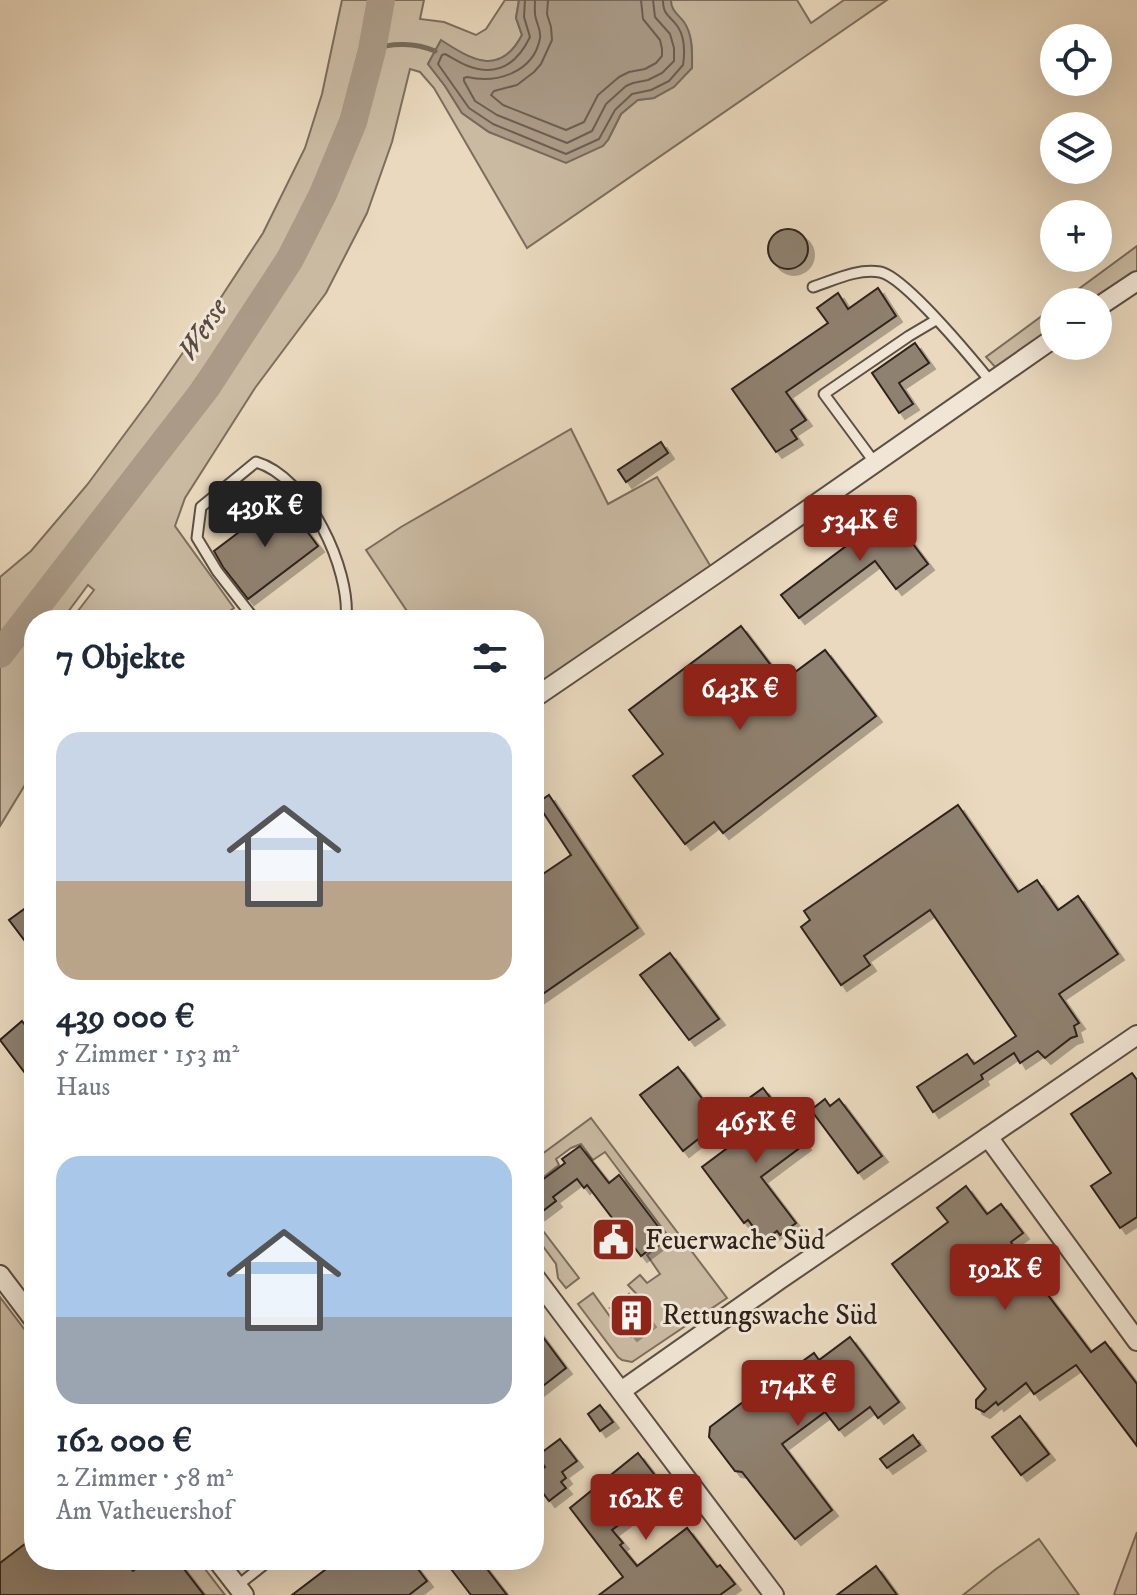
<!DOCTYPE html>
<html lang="de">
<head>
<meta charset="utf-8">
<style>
  :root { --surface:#fff; --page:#f6f6f7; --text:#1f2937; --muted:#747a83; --accent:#8f2418 }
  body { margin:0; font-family:"IM FELL DW Pica",serif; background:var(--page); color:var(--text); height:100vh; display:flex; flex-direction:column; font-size:30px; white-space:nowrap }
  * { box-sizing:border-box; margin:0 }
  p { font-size:26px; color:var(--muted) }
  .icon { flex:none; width:44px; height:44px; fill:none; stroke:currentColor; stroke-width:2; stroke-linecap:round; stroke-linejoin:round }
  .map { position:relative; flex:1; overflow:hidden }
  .panel { position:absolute; left:24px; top:610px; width:520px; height:960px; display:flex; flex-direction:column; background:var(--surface); border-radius:32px; box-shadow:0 8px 32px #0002 }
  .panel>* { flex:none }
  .tools { position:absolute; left:1040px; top:24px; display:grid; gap:16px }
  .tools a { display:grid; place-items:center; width:72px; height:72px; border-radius:50%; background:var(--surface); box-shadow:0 8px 32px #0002; font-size:40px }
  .price { position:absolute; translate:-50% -68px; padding:0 18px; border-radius:8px; background:var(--accent); color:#fff; font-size:26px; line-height:52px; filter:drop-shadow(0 2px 4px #0008) }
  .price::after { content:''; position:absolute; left:50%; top:48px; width:24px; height:18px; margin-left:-12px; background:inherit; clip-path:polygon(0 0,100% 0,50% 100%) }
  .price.current { background:#222; color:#fff }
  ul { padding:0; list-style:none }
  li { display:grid; align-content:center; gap:16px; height:424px; padding:0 32px }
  li span { display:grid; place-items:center; height:248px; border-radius:24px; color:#555 }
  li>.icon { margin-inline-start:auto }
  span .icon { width:144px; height:144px; fill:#fffc; stroke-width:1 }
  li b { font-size:34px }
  h2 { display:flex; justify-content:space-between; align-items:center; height:96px; padding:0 32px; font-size:34px }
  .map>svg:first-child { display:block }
  .green { fill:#cabaa2; stroke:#7c6e5e; stroke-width:2 }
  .water { fill:#aa9a87; stroke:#786a5c; stroke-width:2 }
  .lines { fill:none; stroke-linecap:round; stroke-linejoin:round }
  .shore { stroke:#6c5e51; stroke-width:2 }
  .stream { stroke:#786a5c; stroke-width:5 }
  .river { stroke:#aa9a87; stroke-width:28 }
  .building { fill:#8f8170; stroke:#2d211b; stroke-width:2; filter:url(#shadow) }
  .lane-casing { stroke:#5c4f44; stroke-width:13 }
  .street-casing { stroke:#5c4f44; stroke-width:22 }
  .lane { stroke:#f1e6d5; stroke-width:9 }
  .street { stroke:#f1e6d5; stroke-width:18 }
  .labels { text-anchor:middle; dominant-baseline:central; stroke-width:6; stroke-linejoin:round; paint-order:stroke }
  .poi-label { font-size:28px; fill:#2d211b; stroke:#f1e6d5; text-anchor:start }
  .water-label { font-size:30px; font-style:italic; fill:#594b41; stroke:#f1e6d5 }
</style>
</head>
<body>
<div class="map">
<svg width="1137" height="1595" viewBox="0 0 1137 1595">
  <defs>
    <filter id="shadow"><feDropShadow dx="6" dy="6" stdDeviation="0" flood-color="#0004"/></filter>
  </defs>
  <rect width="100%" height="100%" fill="#ead9be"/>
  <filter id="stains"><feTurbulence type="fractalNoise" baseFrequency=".0025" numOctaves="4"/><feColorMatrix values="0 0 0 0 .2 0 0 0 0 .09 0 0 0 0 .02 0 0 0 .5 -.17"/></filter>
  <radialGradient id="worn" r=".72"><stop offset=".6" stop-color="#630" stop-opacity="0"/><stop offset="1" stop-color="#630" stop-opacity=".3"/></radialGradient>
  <g class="green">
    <path d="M342 0H373L364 50 346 119 317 189 283 253 170 417 20 617 30 626 34 622V770L0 826V577L31 551 87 485 150 400 216 305 263 233 305 148 322 94Z"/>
    <path d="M388 0H424L420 19 444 22 476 35 486 29 505 0H519L516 18 522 35C500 77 473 61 441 41L428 64 445 86 462 113 489 132 516 142 608 140 621 114 637 100 654 98 692 68C693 38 691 30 671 8V0H797L811 23 844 0H887L527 248 434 88 420 72 410 69 392 142 367 213 326 293 255 388 185 498 175 526 234 608 217 620H71L94 590 88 585 62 620H35L219 383 299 264 333 194 361 124 378 52Z"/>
    <path d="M1137 246V274L1096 302H1061Z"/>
    <path d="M1054 307V330L996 368 986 357Z"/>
    <path d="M571 429 608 504 657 477 711 567 534 688V620H413L366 550 401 527Z"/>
    <path d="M591 1118 727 1298 632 1362 622 1360 618 1357 578 1304 593 1293 616 1325 631 1337 652 1321 643 1307 646 1304 628 1285 640 1275 647 1283 660 1274 647 1255 669 1237 605 1152 593 1160 581 1144 571 1148 556 1159 559 1165 541 1179 539 1176 534 1179V1160Z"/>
    <path d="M534 1219 579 1278 566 1288 558 1278 556 1264 534 1234Z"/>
    <path d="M0 1297 34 1342V1560H198L225 1595H0Z"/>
    <path d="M1137 1532V1595H1114L1117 1586Z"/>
    <path d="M1039 1539 1079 1595H963L996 1569Z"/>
  </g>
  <path class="water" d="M519 0H671C671 11 678 14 684 22 693 35 692 52 692 68L674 87 654 98 638 100 621 114 608 140 603 146 566 163 489 132 462 113 445 86 428 64 441 40C472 60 500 77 522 35L516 18Z"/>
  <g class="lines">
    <g class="shore">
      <path d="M525 0 524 17 530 37C517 64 497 77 468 66 460 63 453 58 445 54L442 55 438 64 469 108 493 124 566 154 599 139 615 110 632 94 651 90 669 81 683 65C685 52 685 38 678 27 670 15 663 16 663 0"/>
      <path d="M535 0C535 7 534 13 536 19 538 26 541 31 540 38 534 72 497 84 467 77L464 78V81L475 101 497 115 567 143 592 131 606 104 626 86 633 83 648 80 662 73 674 61V48L670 34 655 17 653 0"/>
      <path d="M548 0 547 14 551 27 552 40 541 64 534 72 517 85 494 91 491 95 503 105 566 130 584 122 598 95 619 77 629 72 645 69 656 63 662 56V49L660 40 643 19 641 0"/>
    </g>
    <path class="stream" d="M372 50C392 42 416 43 435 51"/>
    <path class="river" d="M0 654 206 388 290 259 323 194 353 122 372 50 381 0"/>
  </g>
  <g class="building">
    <circle cx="788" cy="249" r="20"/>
    <path d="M878 288 896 316 786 392 806 420 791 430 797 439 776 452 732 389 828 323 817 308 838 293 848 309Z"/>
    <path d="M915 343 929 363 899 383 913 404 899 413 872 373Z"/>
    <path d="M661 442 668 453 626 482 618 470Z"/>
    <path d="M283 499 318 546 248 599 223 567 214 551Z"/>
    <path d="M886 508 928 564 896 589 875 561 799 618 781 595 858 537 854 532Z"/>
    <path d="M741 626 783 681 825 650 876 716 723 833 714 822 685 844 633 776 663 754 629 710Z"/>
    <path d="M549 795 638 928 534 1000V880L571 855 537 803Z"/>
    <path d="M958 805 1018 892 1037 880 1058 910 1078 896 1118 954 1059 994 1079 1023 1074 1026 1077 1036 1071 1038 1045 1058 1038 1051 1020 1063 1014 1053 981 1075 983 1079 933 1112 917 1087 967 1054 974 1064 1016 1036 930 910 864 956 870 965 841 985 801 927 810 920 804 911Z"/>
    <path d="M34 902V953L9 920Z"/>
    <path d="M670 953 719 1019 689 1040 640 975Z"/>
    <path d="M22 1021 34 1037V1085L0 1040Z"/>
    <path d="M678 1067 720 1122 683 1151 640 1095Z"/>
    <path d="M1132 1073 1137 1080V1217L1120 1228 1091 1186 1111 1173 1071 1114Z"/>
    <path d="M763 1088 805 1144 761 1177 796 1223 780 1235 777 1231 764 1241 748 1220 744 1223 702 1167 746 1134 730 1112Z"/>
    <path d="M825 1099 830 1106 839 1099 882 1156 858 1173 811 1110Z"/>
    <path d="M580 1146 609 1183 619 1175 666 1237 641 1256 587 1185 584 1188 577 1179 553 1197 556 1201 539 1214 534 1207V1186L565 1163 562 1159Z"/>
    <path d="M966 1186 987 1214 1001 1204 1023 1233 1011 1242 1023 1262 1091 1352 1105 1342 1137 1384V1446L1076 1365 1034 1394 1026 1383 998 1405 996 1402 984 1412 976 1408V1400L986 1389 892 1264 948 1222 937 1208Z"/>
    <path d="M629 1294 650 1321 631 1335 610 1308Z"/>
    <path d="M534 1325 566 1368 534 1393Z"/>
    <path d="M850 1337 899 1402 878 1418 870 1407 839 1430 825 1412 782 1444 832 1510 795 1539 742 1472 735 1471 709 1437 710 1427 772 1380 774 1382 814 1353 819 1360Z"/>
    <path d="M600 1405 613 1422 600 1431 588 1414Z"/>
    <path d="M1020 1416 1049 1454 1021 1475 992 1437Z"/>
    <path d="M913 1435 920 1445 887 1468 880 1459Z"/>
    <path d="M560 1439 577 1461 562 1472 566 1478 561 1482 566 1488 549 1501 534 1481V1475L545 1467 537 1456Z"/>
    <path d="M638 1453 657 1478 648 1485 650 1488 637 1498 643 1507 612 1530 623 1543 620 1545 637 1566 687 1528 717 1567 720 1565 735 1584 720 1595H599L623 1577 570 1508Z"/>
    <path d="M34 1537V1560H123L133 1571 148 1560H177L204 1595H0V1563Z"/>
    <path d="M338 1560H411L427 1581 409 1595H292Z"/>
    <path d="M462 1560H480L507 1595H471L451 1569Z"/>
    <path d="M876 1566 897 1595H837Z"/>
  </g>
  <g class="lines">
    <defs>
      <g id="lane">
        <path d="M813 287C834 280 858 268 880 272 904 276 973 360 991 382"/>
        <path d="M875 463 824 394 909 336 936 320"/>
        <path d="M255 620 217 571 197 538 201 507 256 462C308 477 351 569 346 620"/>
        <path d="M237 1586 270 1560"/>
      </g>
      <g id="street">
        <path d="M1098 307 1137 281"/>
        <path d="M534 698 717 573 1054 338"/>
        <path d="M988 1137 1137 1341"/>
        <path d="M0 1275 34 1320"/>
        <path d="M534 1276 774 1595"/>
        <path d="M621 1391 779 1280 1137 1035"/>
        <path d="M217 1560 244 1595"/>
      </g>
    </defs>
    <use href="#lane" class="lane-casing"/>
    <use href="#street" class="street-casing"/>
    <use href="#lane" class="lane"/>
    <use href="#street" class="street"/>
  </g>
  <defs>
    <symbol id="civic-square" viewBox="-11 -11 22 22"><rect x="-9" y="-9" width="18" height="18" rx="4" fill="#8f2418" stroke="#f1e6d5"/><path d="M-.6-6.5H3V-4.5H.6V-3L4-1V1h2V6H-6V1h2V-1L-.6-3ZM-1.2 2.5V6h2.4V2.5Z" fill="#fff"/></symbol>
    <symbol id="building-square" viewBox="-11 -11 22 22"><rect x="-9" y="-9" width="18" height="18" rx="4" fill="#8f2418" stroke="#f1e6d5"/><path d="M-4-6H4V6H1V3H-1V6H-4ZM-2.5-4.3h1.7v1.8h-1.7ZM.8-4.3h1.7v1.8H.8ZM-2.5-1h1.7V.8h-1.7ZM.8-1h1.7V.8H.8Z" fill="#fff"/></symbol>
  </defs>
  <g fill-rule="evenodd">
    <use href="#civic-square" x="588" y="1214" width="51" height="51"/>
    <use href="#building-square" x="606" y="1290" width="51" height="51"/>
  </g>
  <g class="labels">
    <g class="poi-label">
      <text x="645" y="1240">Feuerwache Süd</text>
      <text x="662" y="1315">Rettungswache Süd</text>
    </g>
    <g class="water-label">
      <text transform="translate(203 330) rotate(-57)">Werse</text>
    </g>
  </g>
  <rect width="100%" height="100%" filter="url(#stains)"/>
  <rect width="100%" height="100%" fill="url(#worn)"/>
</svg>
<div class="tools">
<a><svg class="icon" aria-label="locate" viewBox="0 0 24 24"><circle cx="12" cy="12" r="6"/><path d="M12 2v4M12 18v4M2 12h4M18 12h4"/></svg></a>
<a><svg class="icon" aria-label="layers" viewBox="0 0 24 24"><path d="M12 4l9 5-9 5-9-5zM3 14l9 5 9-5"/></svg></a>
<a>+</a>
<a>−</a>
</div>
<b class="price current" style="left:265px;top:549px">439K €</b>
<b class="price" style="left:860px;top:563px">534K €</b>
<b class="price" style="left:740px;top:732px">643K €</b>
<b class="price" style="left:756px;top:1165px">465K €</b>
<b class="price" style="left:1005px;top:1312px">192K €</b>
<b class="price" style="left:798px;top:1428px">174K €</b>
<b class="price" style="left:646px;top:1542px">162K €</b>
<section class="panel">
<h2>7 Objekte<svg class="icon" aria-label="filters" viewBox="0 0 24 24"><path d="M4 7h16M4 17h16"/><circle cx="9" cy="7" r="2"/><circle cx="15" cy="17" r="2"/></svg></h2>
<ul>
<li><span style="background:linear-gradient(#c9d6e8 60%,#b9a48a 0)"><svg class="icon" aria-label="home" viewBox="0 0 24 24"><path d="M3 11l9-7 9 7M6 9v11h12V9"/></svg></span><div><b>439 000 €</b><p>5 Zimmer · 153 m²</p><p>Haus</p></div></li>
<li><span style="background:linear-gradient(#a9c7e8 65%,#9aa5b1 0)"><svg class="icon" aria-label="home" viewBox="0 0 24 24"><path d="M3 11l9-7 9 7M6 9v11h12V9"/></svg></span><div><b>162 000 €</b><p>2 Zimmer · 58 m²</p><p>Am Vatheuershof</p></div></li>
</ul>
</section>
</div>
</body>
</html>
